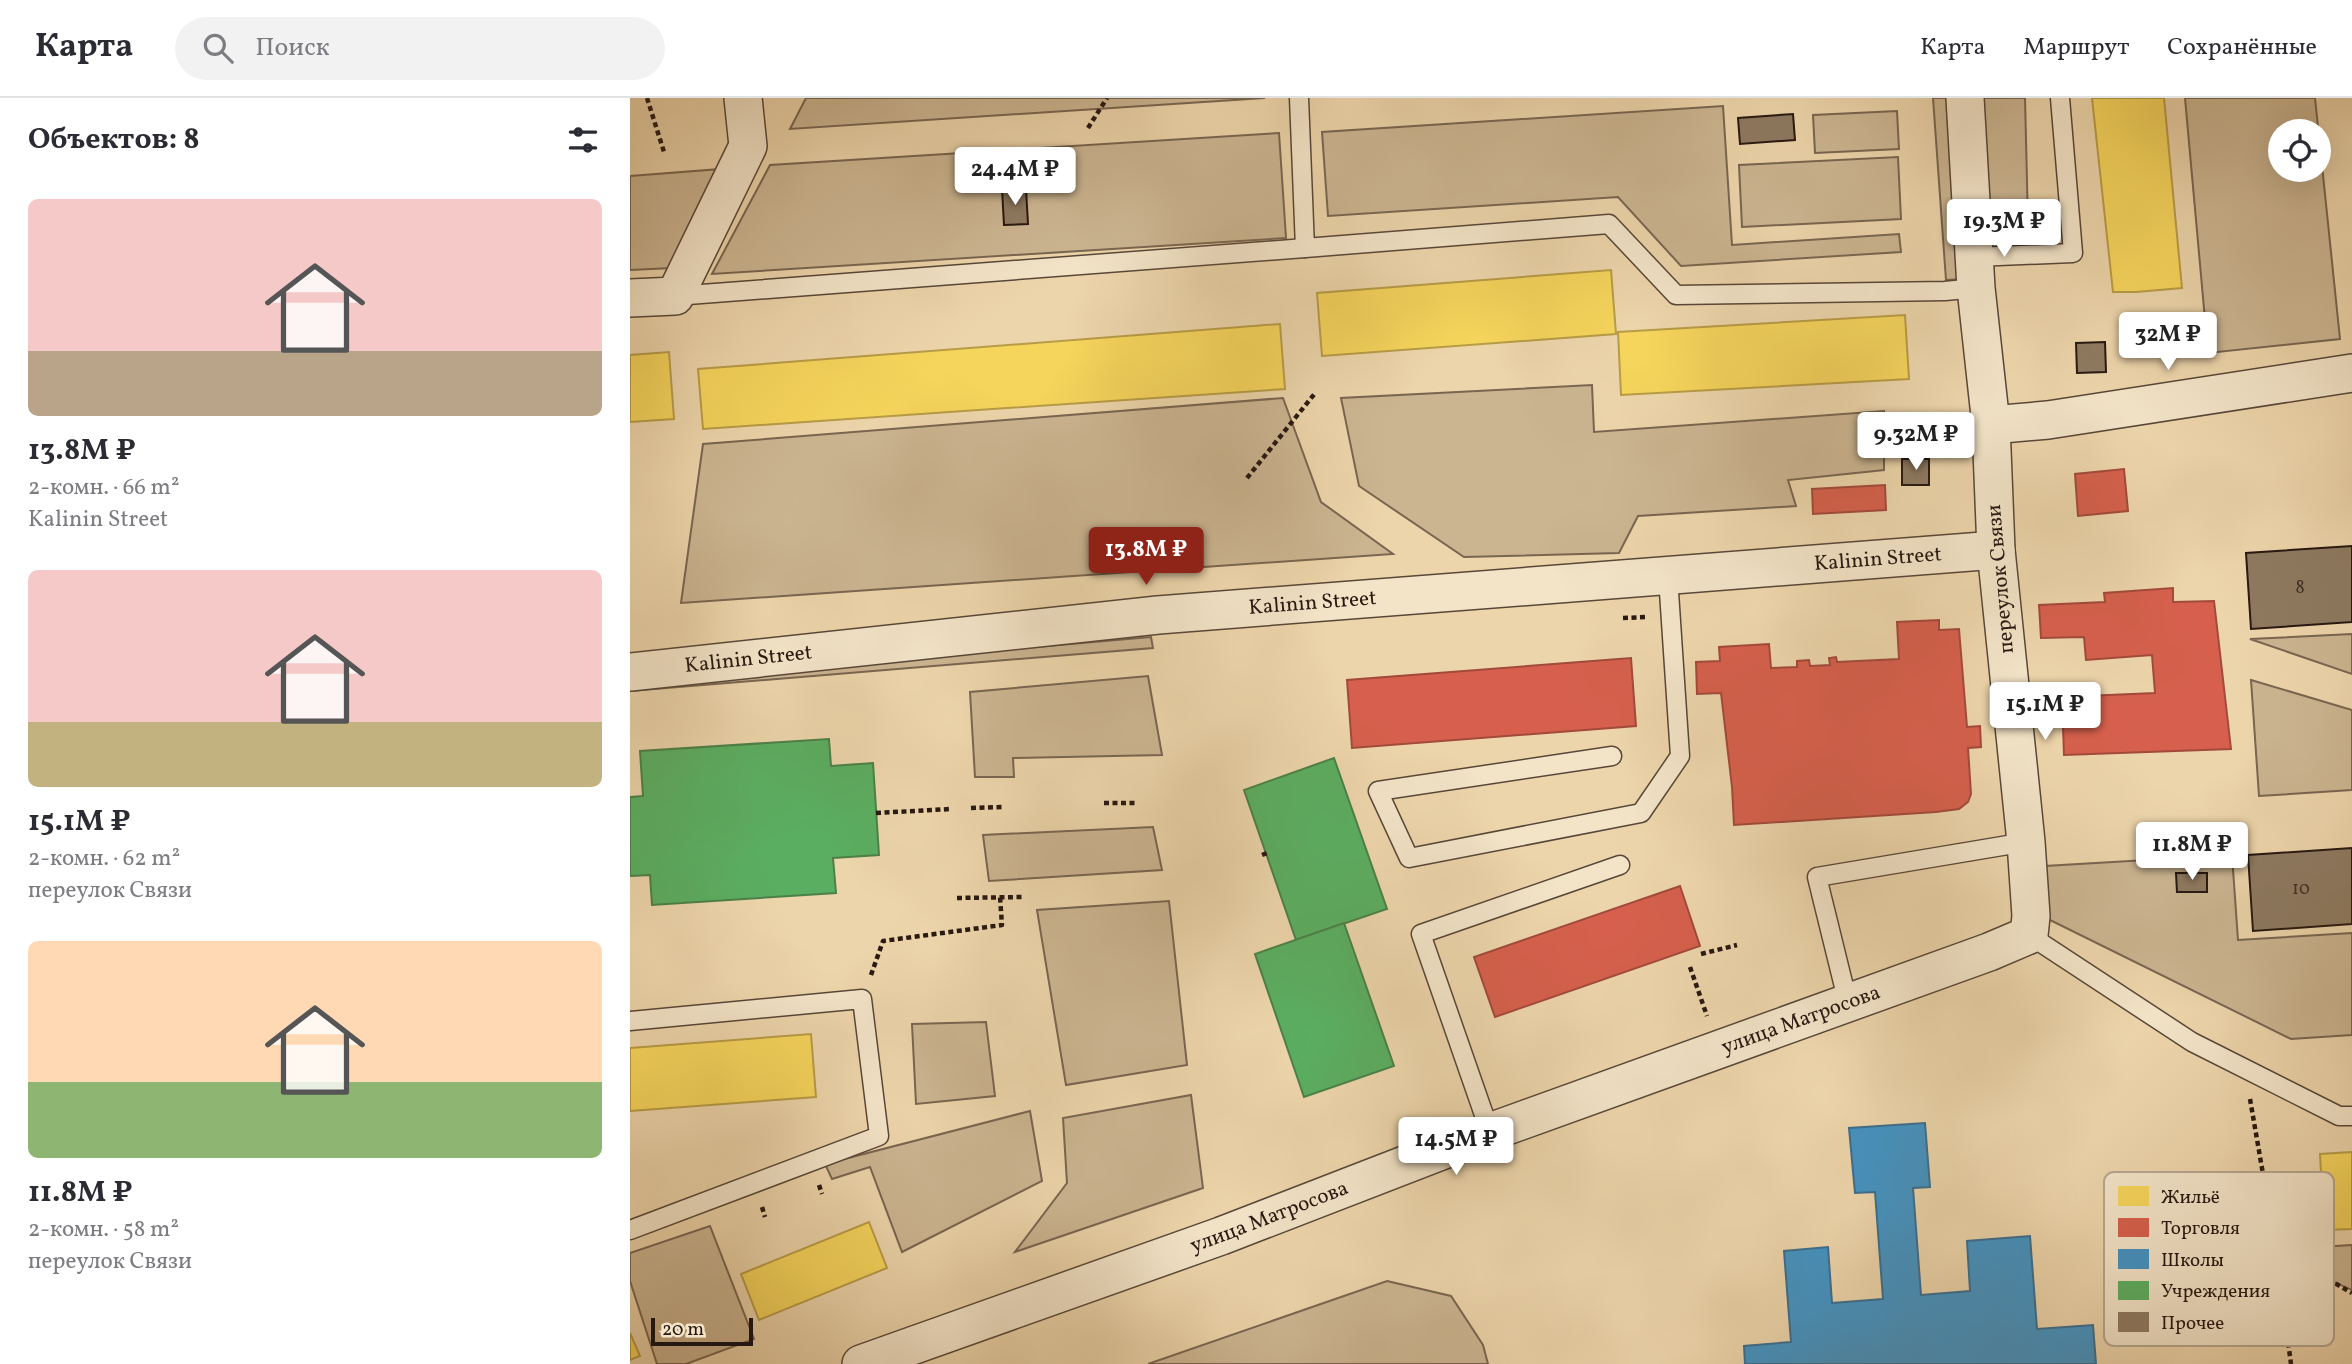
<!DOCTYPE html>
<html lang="ru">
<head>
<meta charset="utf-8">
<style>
  :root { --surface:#fff; --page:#f2f2f3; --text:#2b2b33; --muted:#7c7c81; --line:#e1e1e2; --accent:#8f2418 }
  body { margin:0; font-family:Vollkorn,serif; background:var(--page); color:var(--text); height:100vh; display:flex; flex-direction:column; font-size:26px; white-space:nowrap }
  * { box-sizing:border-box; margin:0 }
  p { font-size:23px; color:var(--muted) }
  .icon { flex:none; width:38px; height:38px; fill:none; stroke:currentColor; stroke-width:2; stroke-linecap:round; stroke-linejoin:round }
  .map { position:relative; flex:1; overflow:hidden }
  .drawer { display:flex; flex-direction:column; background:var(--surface); width:630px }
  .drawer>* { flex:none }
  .fabs { position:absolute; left:1638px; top:21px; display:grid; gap:14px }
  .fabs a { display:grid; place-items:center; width:63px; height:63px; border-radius:50%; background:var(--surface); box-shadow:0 7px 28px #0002; font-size:35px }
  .scale { position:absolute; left:21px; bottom:18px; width:102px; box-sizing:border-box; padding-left:7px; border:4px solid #271811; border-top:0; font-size:19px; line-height:24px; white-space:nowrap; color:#271811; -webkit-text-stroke:5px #f3e4c8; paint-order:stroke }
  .price { position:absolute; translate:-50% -60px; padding:0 16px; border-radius:7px; background:#fff; color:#222; font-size:23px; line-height:46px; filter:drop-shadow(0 2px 4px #0008) }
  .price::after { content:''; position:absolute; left:50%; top:42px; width:21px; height:16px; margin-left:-10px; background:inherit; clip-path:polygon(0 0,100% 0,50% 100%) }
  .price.active { background:var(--accent); color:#fff }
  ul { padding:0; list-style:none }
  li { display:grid; align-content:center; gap:14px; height:371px; padding:0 28px }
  li span { display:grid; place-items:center; height:217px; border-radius:10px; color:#555 }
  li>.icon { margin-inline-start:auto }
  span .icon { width:126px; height:126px; fill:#fffc; stroke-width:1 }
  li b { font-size:30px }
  h2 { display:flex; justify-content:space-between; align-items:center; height:84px; padding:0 28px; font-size:30px }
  header { display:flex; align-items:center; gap:42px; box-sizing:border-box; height:98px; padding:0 35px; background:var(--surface); border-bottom:2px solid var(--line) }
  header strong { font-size:33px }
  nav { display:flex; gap:38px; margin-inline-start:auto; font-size:24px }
  .search { width:490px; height:63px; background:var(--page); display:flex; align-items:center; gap:18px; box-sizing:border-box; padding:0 24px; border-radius:38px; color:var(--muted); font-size:26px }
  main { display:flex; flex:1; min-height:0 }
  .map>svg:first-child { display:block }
  .green { fill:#cbb591; stroke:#796651; stroke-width:2; fill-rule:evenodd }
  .homes { fill:#f6d55c; stroke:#b89c46; stroke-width:2 }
  .shops { fill:#d6604d; stroke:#a24a3b; stroke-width:2 }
  .schools { fill:#4393c3; stroke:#3b6e8e; stroke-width:2 }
  .public { fill:#5aae61; stroke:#4b8149; stroke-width:2 }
  .building { fill:#8e7a61; stroke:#271811; stroke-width:2 }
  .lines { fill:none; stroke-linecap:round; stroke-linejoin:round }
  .service-casing { stroke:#584738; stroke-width:21 }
  .minor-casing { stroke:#584738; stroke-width:40 }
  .path { stroke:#271811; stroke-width:4.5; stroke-dasharray:5 3.5; stroke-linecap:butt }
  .service { stroke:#f3e4c8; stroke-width:18 }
  .minor { stroke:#f3e4c8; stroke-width:37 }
  .labels { text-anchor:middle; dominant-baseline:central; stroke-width:7; stroke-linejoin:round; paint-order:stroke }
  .number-label { font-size:18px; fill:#413025 }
  .street-label { font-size:21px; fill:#271811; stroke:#f3e4c8 }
  .key { fill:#f3e4c8; stroke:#b6a791; stroke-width:2 }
  .key-label { font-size:19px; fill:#271811 }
</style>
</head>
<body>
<header>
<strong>Карта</strong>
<div class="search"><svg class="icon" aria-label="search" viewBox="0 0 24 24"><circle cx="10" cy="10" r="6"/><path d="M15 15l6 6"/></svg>Поиск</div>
<nav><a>Карта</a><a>Маршрут</a><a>Сохранённые</a></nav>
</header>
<main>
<section class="drawer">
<h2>Объектов: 8<svg class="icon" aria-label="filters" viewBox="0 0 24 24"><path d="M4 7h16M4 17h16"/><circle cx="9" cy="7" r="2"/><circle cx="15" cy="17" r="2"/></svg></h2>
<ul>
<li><span style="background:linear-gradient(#f6c9c9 70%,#b9a48a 0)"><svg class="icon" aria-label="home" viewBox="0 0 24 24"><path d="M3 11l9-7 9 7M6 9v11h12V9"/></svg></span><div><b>13.8M ₽</b><p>2-комн. · 66 m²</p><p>Kalinin Street</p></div></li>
<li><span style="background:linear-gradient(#f6c9c9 70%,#c2b280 0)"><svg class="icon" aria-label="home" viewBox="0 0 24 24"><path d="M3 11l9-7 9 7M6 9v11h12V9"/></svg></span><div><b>15.1M ₽</b><p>2-комн. · 62 m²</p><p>переулок Связи</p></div></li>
<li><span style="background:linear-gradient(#ffd9b3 65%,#8fb573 0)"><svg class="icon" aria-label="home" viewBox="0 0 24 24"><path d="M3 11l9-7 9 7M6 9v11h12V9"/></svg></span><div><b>11.8M ₽</b><p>2-комн. · 58 m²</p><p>переулок Связи</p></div></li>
</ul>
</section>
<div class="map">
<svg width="1722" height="1266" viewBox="0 0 1722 1266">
  <rect width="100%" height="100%" fill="#edd5ab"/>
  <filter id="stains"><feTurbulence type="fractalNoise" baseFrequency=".00286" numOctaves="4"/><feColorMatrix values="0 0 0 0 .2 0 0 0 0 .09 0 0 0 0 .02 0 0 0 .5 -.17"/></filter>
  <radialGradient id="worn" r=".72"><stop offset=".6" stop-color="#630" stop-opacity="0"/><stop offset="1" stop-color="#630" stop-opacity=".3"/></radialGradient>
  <g class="green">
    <path d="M176 0H635L160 31Z"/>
    <path d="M1303 0H1319L1333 181 1316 182Z"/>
    <path d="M1349 0H1395L1398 125 1358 128Z"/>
    <path d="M1555 0H1685L1710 241 1578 255ZM1650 33H1689V72H1650Z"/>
    <path d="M1093 8 1102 147 1269 136 1271 154 1051 168 988 99 698 118 692 34Z"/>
    <path d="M1267 13 1269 51 1185 55 1183 17Z"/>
    <path d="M649 35 656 140 82 176 140 67Z"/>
    <path d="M1268 59 1271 121 1112 129 1109 67Z"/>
    <path d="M91 71 42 170 0 172V78Z"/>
    <path d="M962 287 964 334 1254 313V372L1158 382 1166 408 1008 418 989 455 834 459 729 388 711 300Z"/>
    <path d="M653 300 691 404 763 456 51 505 73 346Z"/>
    <path d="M1722 536V576L1620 541Z"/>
    <path d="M521 539 523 550 0 593V584Z"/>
    <path d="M518 578 532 657 383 660 384 679H345L340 594Z"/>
    <path d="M1621 582 1722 612V692L1629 698Z"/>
    <path d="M523 729 532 772 359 783 353 737Z"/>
    <path d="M1602 757 1608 842 1722 835V937L1661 941 1418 821 1415 768Z"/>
    <path d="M539 803 557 967 436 987 407 812Z"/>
    <path d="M356 924 365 998 286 1006 282 926Z"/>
    <path d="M561 997 573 1090 385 1154 437 1085 433 1020Z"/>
    <path d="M400 1013 412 1083 272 1154 240 1069 202 1081 195 1066Z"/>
    <path d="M80 1128 124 1241 56 1266H27L0 1183V1155Z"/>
    <path d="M1722 1147V1192L1681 1174 1673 1150Z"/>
    <path d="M757 1183 821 1198 853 1247 858 1266H518Z"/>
  </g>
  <g class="homes">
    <path d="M1462 0H1534L1552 190 1506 194H1483Z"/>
    <path d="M981 172 986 236 692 258 687 195Z"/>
    <path d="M1275 217 1279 281 991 297 988 234Z"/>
    <path d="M650 226 655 291 73 331 68 271Z"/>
    <path d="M39 254 44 321 0 324V257Z"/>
    <path d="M181 936 186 999 0 1013V950Z"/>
    <path d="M1722 1054V1131L1694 1132 1690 1056Z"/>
    <path d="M239 1124 257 1170 129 1222 111 1176Z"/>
    <path d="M0 1235 10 1258 0 1262Z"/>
  </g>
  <g class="shops">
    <path d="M1272 319 1294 320 1293 351 1271 350Z"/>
    <path d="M1494 371 1498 413 1448 418 1445 376Z"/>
    <path d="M1255 387 1256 412 1183 416 1182 391Z"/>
    <path d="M1543 490V504L1584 503 1601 651 1434 657 1432 599 1525 595 1522 557 1456 562 1454 539 1411 540 1409 507 1475 504 1474 495Z"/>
    <path d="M1309 522V532L1329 531 1337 629 1350 628 1351 649 1338 650 1341 696 1338 704 1329 711 1306 714 1104 727 1102 689 1091 595 1067 596 1066 564 1090 563 1089 549 1139 546 1141 570 1167 569V563L1179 562 1180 568 1200 567 1199 560 1206 559 1207 564 1269 561 1267 524Z"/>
    <path d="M1001 560 1006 628 722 650 717 582Z"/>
    <path d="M1050 788 1070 848 865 919 844 859Z"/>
  </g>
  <path class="schools" d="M1295 1025 1300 1089 1283 1090 1291 1197 1340 1193 1337 1143 1400 1138 1407 1231 1463 1227 1466 1266H1115L1114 1248 1161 1244 1154 1153 1198 1149 1202 1205 1253 1201 1245 1094 1225 1095 1219 1030Z"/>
  <g class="public">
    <path d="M199 641 201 668 243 665 249 757 203 760 206 795 22 807 20 777 0 778V699L13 698 10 653Z"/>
    <path d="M704 660 757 811 666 842 614 692Z"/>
    <path d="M714 825 764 968 674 999 625 856Z"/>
  </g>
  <g class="building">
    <path d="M1163 16 1165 42 1110 46 1108 20Z"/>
    <path d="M372 91H396L398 126 374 127Z"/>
    <path d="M1475 244 1476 274 1447 275 1446 245Z"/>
    <rect x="1272" y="361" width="27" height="26"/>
    <path d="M1722 448V524L1621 531 1616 455Z"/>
    <path d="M1722 750V826L1623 833 1618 757Z"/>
    <path d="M1546 775H1577V794H1547Z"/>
  </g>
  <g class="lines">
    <defs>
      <g id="service">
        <path d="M669 0 675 150 979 126 1046 197 1315 193 1346 190"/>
        <path d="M1345 159 1443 155 1430 0"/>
        <path d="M45 198 675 150"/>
        <path d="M982 658 748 693 779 760 1011 715 1050 658 1038 479"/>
        <path d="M1399 837 1562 944 1709 1018H1722"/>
        <path d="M1218 905 1187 779 1396 744"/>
        <path d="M0 923 232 901 249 1038 0 1132"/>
        <path d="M860 1034 791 836 990 767"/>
      </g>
      <g id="minor">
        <path d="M0 200 45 198 118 48 113 0"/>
        <path d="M1361 327 1418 322 1722 275"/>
        <path id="s1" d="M0 574 528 517 1366 452"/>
        <path id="s2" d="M231 1266 591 1138 860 1034 1359 854 1399 837 1401 818 1396 744 1366 452 1361 327 1346 190 1335 0"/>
      </g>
    </defs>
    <use href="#service" class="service-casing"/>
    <use href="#minor" class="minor-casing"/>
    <g class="path">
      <path d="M17 0 34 54"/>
      <path d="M458 30 477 0"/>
      <path d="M617 380 686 294"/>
      <path d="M993 520 1016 519"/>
      <path d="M474 705H506"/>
      <path d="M341 710 374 709"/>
      <path d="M246 715 321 711"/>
      <path d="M632 757 637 755"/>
      <path d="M327 800 393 799"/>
      <path d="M1071 856 1107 847"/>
      <path d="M1060 869 1077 918"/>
      <path d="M241 877 253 843 372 827 370 799"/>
      <path d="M1620 1001 1646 1151 1722 1195"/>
      <path d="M189 1087 192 1096"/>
      <path d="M132 1109 135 1119"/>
      <path d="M1646 1152 1661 1266"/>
    </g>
    <use href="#service" class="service"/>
    <use href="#minor" class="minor"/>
  </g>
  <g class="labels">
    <g class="number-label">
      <text x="1670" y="490">8</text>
      <text x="1671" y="791">10</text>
    </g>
    <g class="street-label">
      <text stroke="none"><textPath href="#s1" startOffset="1253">Kalinin Street</textPath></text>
      <text transform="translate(1371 481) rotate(-95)">переулок Связи</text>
      <text stroke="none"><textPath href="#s1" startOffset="686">Kalinin Street</textPath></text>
      <text stroke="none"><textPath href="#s1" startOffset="119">Kalinin Street</textPath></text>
      <text stroke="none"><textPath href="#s2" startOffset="1001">улица Матросова</textPath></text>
      <text stroke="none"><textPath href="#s2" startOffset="434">улица Матросова</textPath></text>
    </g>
  </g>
  <rect x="1474" y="1074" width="230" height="174" rx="10" class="key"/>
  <rect x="1488" y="1088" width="31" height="20" fill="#f6d55c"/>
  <rect x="1488" y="1120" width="31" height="19" fill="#d6604d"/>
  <rect x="1488" y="1151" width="31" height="20" fill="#4393c3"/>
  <rect x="1488" y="1183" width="31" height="19" fill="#5aae61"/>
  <rect x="1488" y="1214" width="31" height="20" fill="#8e7a61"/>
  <g class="key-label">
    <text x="1531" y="1105">Жильё</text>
    <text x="1531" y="1136">Торговля</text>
    <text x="1531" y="1168">Школы</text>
    <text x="1531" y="1199">Учреждения</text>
    <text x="1531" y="1231">Прочее</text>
  </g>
  <rect width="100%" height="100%" filter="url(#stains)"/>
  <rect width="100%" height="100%" fill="url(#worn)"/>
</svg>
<div class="fabs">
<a><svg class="icon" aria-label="locate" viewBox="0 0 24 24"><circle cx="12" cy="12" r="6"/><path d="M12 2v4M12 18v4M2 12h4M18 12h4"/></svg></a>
</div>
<div class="scale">20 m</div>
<b class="price" style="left:385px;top:109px">24.4M ₽</b>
<b class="price" style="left:1374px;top:161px">19.3M ₽</b>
<b class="price" style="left:1538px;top:274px">32M ₽</b>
<b class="price" style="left:1286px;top:374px">9.32M ₽</b>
<b class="price active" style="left:516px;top:489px">13.8M ₽</b>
<b class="price" style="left:1415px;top:644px">15.1M ₽</b>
<b class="price" style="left:1562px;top:784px">11.8M ₽</b>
<b class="price" style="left:826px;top:1079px">14.5M ₽</b>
</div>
</main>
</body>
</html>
